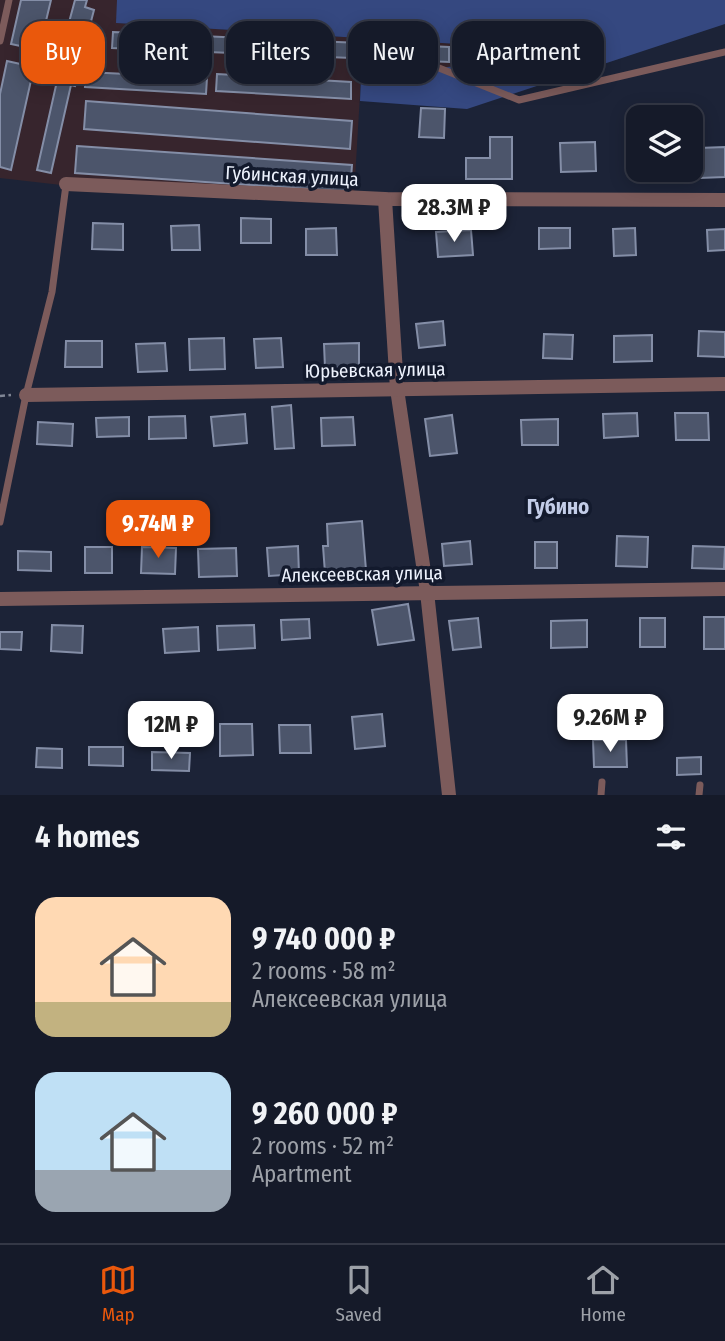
<!DOCTYPE html>
<html lang="en">
<head>
<meta charset="utf-8">
<style>
  :root { --surface:#151a29; --page:#1e2331; --text:#f1f3f6; --muted:#9da1a8; --line:#343846; --accent:#ea580c }
  body { margin:0; font-family:"Fira Sans Condensed",sans-serif; background:var(--page); color:var(--text); height:100vh; display:flex; flex-direction:column; font-size:26px; white-space:nowrap }
  * { box-sizing:border-box; margin:0 }
  p { font-size:23px; color:var(--muted) }
  .icon { flex:none; width:38px; height:38px; fill:none; stroke:currentColor; stroke-width:2; stroke-linecap:round; stroke-linejoin:round }
  .map { position:relative; height:795px; overflow:hidden }
  .details { display:flex; flex-direction:column; background:var(--surface); flex:1 }
  .details>* { flex:none }
  .top-card { position:absolute; left:21px; top:21px; width:684px; height:63px; display:flex; gap:14px }
  .fabs { position:absolute; left:626px; top:105px; display:grid; gap:14px }
  .fabs a { display:grid; place-items:center; width:77px; height:77px; border-radius:14px; background:var(--surface); box-shadow:0 4px 18px #0003,0 0 0 2px var(--line); font-size:35px }
  .price { position:absolute; translate:-50% -60px; padding:0 16px; border-radius:14px; background:#fff; color:#222; font-size:23px; line-height:46px; filter:drop-shadow(0 2px 4px #0008) }
  .price::after { content:''; position:absolute; left:50%; top:42px; width:21px; height:16px; margin-left:-10px; background:inherit; clip-path:polygon(0 0,100% 0,50% 100%) }
  .price.current { background:var(--accent); color:#fff }
  ul { padding:0; list-style:none }
  li { display:flex; align-items:center; gap:21px; height:175px; padding:0 35px }
  li span { display:grid; place-items:center; flex:none; width:196px; height:140px; border-radius:21px; color:#555 }
  li>.icon { margin-inline-start:auto }
  span .icon { width:84px; height:84px; fill:#fffc; stroke-width:1 }
  li b { font-size:30px }
  h2 { display:flex; justify-content:space-between; align-items:center; height:84px; padding:0 35px; font-size:30px }
  .chip { padding:0 24px; border-radius:21px; background:var(--surface); box-shadow:0 4px 18px #0003,0 0 0 2px var(--line); font-size:24px; line-height:63px }
  .chip.current { background:var(--accent); color:#fff }
  .tab-bar { display:flex; justify-content:space-around; align-items:center; height:98px; border-top:2px solid var(--line); background:var(--surface); font-size:19px; color:var(--muted) }
  .tab-bar a { display:grid; justify-items:center; gap:4px }
  .tab-bar .current { color:var(--accent) }
  .map>svg:first-child { display:block }
  .industrial { fill:#37252d }
  .forest { fill:#354880 }
  .building { fill:#4c556b; stroke:#848ea7; stroke-width:2 }
  .lines { fill:none; stroke-linecap:round; stroke-linejoin:round }
  .path { stroke:#808695; stroke-width:2.5; stroke-dasharray:5 3.5; stroke-linecap:butt }
  .lane { stroke:#7c5b5b; stroke-width:7 }
  .street { stroke:#7c5b5b; stroke-width:14 }
  .labels { text-anchor:middle; dominant-baseline:central; stroke-width:7; stroke-linejoin:round; paint-order:stroke }
  .street-label { font-size:19px; fill:#edf2fd; stroke:#131a2d }
  .neighbourhood-label { font-size:21px; font-weight:bold; fill:#c3cde8; stroke:#131a2d }
</style>
</head>
<body>
<div class="map">
<svg width="725" height="795" viewBox="0 0 725 795">
  <rect width="100%" height="100%" fill="#1c2337"/>
  <path class="industrial" d="M0 0H117V23L458 44 456 66 361 78 354 196 140 194 0 178Z"/>
  <path class="forest" d="M117 0H725V24L467 109 360 101 361 77 456 66 458 44 116 23Z"/>
  <g class="building">
    <path d="M21 0H51L39 50 11 44Z"/>
    <path d="M75 0H87L85 7 94 10 83 52 77 51 75 56 61 52Z"/>
    <path d="M113 32 449 47V62L112 48Z"/>
    <path d="M7 61 34 67 11 170 0 167V94Z"/>
    <path d="M65 65 79 68 75 86 71 85 51 173 37 170 57 81H61Z"/>
    <path d="M86 72 207 78 206 94 85 87Z"/>
    <path d="M217 74 351 82V99L216 91Z"/>
    <path d="M86 101 352 121 350 149 84 129Z"/>
    <path d="M421 108 445 109 444 138 419 137Z"/>
    <path d="M490 137H512V179H466V158H490Z"/>
    <path d="M595 142 596 171 561 172 560 143Z"/>
    <path d="M77 146 352 165 350 192 75 173Z"/>
    <path d="M725 147V177L700 178 699 148Z"/>
    <path d="M241 218 271 219V243H241Z"/>
    <path d="M93 223 123 224V250L92 249Z"/>
    <path d="M199 225 200 250H172L171 226Z"/>
    <path d="M336 228 337 255H306V229Z"/>
    <path d="M539 228H570V248L539 249Z"/>
    <path d="M635 228 636 255 614 256 613 229Z"/>
    <path d="M725 229V250L708 251 707 230Z"/>
    <path d="M471 230 473 255 438 257 436 232Z"/>
    <path d="M443 321 445 345 419 348 416 324Z"/>
    <path d="M699 331 725 332V357L698 356Z"/>
    <path d="M544 334 573 335 572 359 543 358Z"/>
    <path d="M652 335V361L614 362V336Z"/>
    <path d="M224 338 225 369 190 370 189 339Z"/>
    <path d="M281 338 283 367 256 368 254 339Z"/>
    <path d="M66 341H102V367H65Z"/>
    <path d="M165 343 167 371 138 372 136 344Z"/>
    <path d="M359 343V367L325 368 324 344Z"/>
    <path d="M291 405 294 448 275 449 272 407Z"/>
    <path d="M637 413 638 436 604 438 603 414Z"/>
    <path d="M675 413H708L709 440H676Z"/>
    <path d="M245 414 247 443 214 446 211 417Z"/>
    <path d="M452 415 457 453 430 456 425 419Z"/>
    <path d="M185 416 186 438 149 439V417Z"/>
    <path d="M129 417V436L97 437 96 418Z"/>
    <path d="M353 417 355 445 322 446 321 418Z"/>
    <path d="M558 419V445H522L521 420Z"/>
    <path d="M38 422 73 424 72 446 37 444Z"/>
    <path d="M362 521 366 570 325 573 323 546H328L327 524Z"/>
    <path d="M617 536 648 537 647 567 616 566Z"/>
    <path d="M470 541 472 564 444 566 442 544Z"/>
    <rect x="535" y="542" width="22" height="26"/>
    <path d="M298 546 299 574 269 576 267 548Z"/>
    <path d="M693 546 725 547 724 569 692 568Z"/>
    <rect x="85" y="547" width="27" height="26"/>
    <path d="M142 547 176 548 175 574 141 573Z"/>
    <path d="M236 548 237 576 199 577 198 549Z"/>
    <path d="M18 551 51 552V571L18 570Z"/>
    <path d="M408 604 414 640 378 645 372 610Z"/>
    <rect x="704" y="617" width="21" height="32"/>
    <path d="M478 618 481 647 453 650 449 621Z"/>
    <rect x="640" y="618" width="25" height="29"/>
    <path d="M309 619 310 638 282 640 281 620Z"/>
    <path d="M587 620V647L551 648V621Z"/>
    <path d="M52 625 83 626 82 653 51 651Z"/>
    <path d="M254 625 255 648 218 650 217 626Z"/>
    <path d="M198 627 199 651 165 653 163 629Z"/>
    <path d="M0 632H22L21 650 0 649Z"/>
    <path d="M382 714 385 746 355 749 352 717Z"/>
    <path d="M220 724H252L253 755 220 756Z"/>
    <path d="M279 725H310L311 753H280Z"/>
    <path d="M593 740H626L627 767H594Z"/>
    <path d="M89 747H123V766L89 765Z"/>
    <path d="M37 748 62 749V768L36 767Z"/>
    <path d="M152 752 190 753 189 771 152 770Z"/>
    <path d="M701 757V774L677 775V758Z"/>
  </g>
  <g class="lines">
    <path class="path" d="M0 396 11 395"/>
    <g class="lane">
      <path d="M0 41 9 0"/>
      <path d="M439 68 519 100 725 52"/>
      <path d="M0 522 26 395 52 292 66 185"/>
      <path d="M601 795 602 782"/>
      <path d="M699 795 700 785"/>
    </g>
    <g class="street">
      <path d="M66 184 385 199 725 200"/>
      <path d="M385 199 397 389 427 592 449 795"/>
      <path d="M26 395 725 384"/>
      <path d="M0 599 725 589"/>
    </g>
  </g>
  <g class="labels">
    <g class="street-label">
      <text transform="translate(292 176) rotate(3)">Губинская улица</text>
      <text transform="translate(375 370) rotate(-1)">Юрьевская улица</text>
      <text transform="translate(362 574) rotate(-1)">Алексеевская улица</text>
    </g>
    <g class="neighbourhood-label">
      <text x="558" y="507">Губино</text>
    </g>
  </g>
</svg>
<div class="fabs">
<a><svg class="icon" aria-label="layers" viewBox="0 0 24 24"><path d="M12 4l9 5-9 5-9-5zM3 14l9 5 9-5"/></svg></a>
</div>
<b class="price" style="left:454px;top:244px">28.3M ₽</b>
<b class="price current" style="left:158px;top:560px">9.74M ₽</b>
<b class="price" style="left:610px;top:754px">9.26M ₽</b>
<b class="price" style="left:171px;top:761px">12M ₽</b>
<div class="top-card">
<a class="chip current">Buy</a>
<a class="chip">Rent</a>
<a class="chip">Filters</a>
<a class="chip">New</a>
<a class="chip">Apartment</a>
</div>
</div>
<section class="details">
<h2>4 homes<svg class="icon" aria-label="filters" viewBox="0 0 24 24"><path d="M4 7h16M4 17h16"/><circle cx="9" cy="7" r="2"/><circle cx="15" cy="17" r="2"/></svg></h2>
<ul>
<li><span style="background:linear-gradient(#ffd9b3 75%,#c2b280 0)"><svg class="icon" aria-label="home" viewBox="0 0 24 24"><path d="M3 11l9-7 9 7M6 9v11h12V9"/></svg></span><div><b>9 740 000 ₽</b><p>2 rooms · 58 m²</p><p>Алексеевская улица</p></div></li>
<li><span style="background:linear-gradient(#bfe0f5 70%,#9aa5b1 0)"><svg class="icon" aria-label="home" viewBox="0 0 24 24"><path d="M3 11l9-7 9 7M6 9v11h12V9"/></svg></span><div><b>9 260 000 ₽</b><p>2 rooms · 52 m²</p><p>Apartment</p></div></li>
</ul>
</section>
<nav class="tab-bar">
<a class="current"><svg class="icon" aria-label="map" viewBox="0 0 24 24"><path d="M3 6l6-2 6 2 6-2v14l-6 2-6-2-6 2zM9 4v14M15 6v14"/></svg>Map</a>
<a><svg class="icon" aria-label="saved" viewBox="0 0 24 24"><path d="M7 4h10v16l-5-4-5 4z"/></svg>Saved</a>
<a><svg class="icon" aria-label="home" viewBox="0 0 24 24"><path d="M3 11l9-7 9 7M6 9v11h12V9"/></svg>Home</a>
</nav>
</body>
</html>
